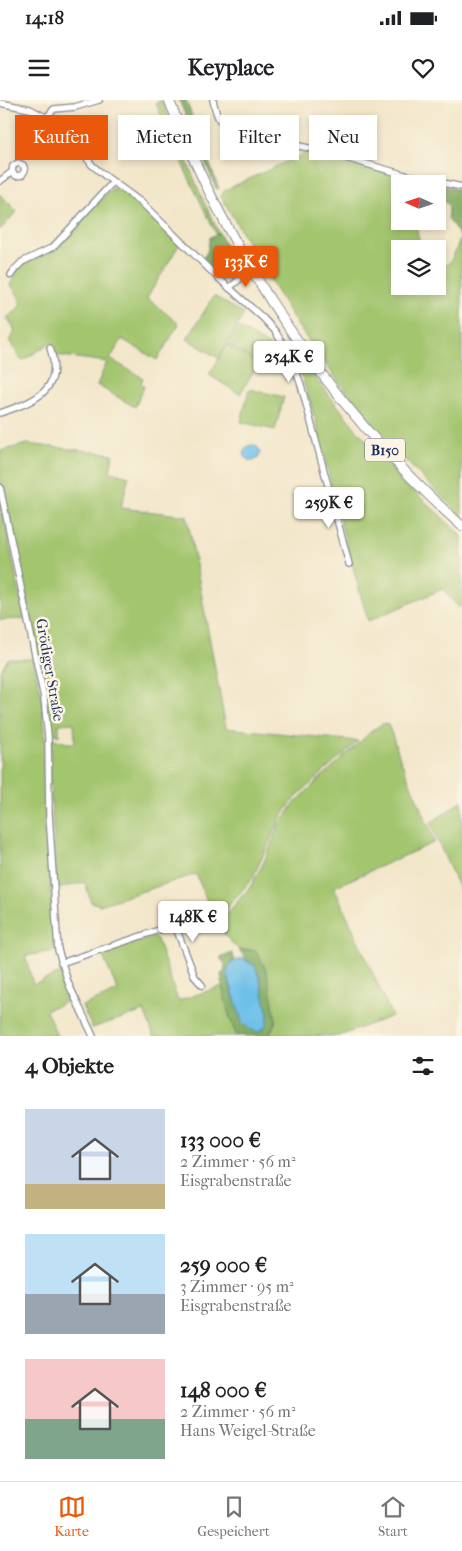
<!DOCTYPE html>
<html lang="de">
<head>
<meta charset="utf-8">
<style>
  :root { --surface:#fff; --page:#f6f6f6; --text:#202124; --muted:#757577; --line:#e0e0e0; --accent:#ea580c }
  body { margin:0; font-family:"IM FELL French Canon",serif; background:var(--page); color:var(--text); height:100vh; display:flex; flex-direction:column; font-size:19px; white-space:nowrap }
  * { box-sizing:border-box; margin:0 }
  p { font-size:16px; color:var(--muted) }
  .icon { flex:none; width:28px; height:28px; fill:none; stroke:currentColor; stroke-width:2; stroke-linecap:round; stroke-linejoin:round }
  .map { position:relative; height:936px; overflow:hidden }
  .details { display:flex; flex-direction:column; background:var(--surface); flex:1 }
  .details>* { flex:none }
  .banner { position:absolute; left:15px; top:15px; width:432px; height:45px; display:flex; gap:10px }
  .needle { width:32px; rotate:273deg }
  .controls { position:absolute; left:391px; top:75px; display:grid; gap:10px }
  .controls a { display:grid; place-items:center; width:55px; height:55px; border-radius:0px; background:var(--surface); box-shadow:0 2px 8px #0003; font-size:25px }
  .price { position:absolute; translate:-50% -42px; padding:0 11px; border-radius:5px; background:#fff; color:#222; font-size:16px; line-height:32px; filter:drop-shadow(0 1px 2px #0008) }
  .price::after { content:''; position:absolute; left:50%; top:30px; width:15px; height:11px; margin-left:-8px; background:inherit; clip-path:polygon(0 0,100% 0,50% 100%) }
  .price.selected { background:var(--accent); color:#fff }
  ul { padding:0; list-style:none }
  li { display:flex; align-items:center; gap:15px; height:125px; padding:0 25px }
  li span { display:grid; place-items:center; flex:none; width:140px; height:100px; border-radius:0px; color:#555 }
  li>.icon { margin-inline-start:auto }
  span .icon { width:60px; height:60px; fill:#fffc; stroke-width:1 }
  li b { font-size:21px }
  h2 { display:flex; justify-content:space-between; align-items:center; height:60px; padding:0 25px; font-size:21px }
  .pill { padding:0 18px; border-radius:0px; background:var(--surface); box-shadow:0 2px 8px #0003; font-size:18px; line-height:45px }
  .pill.selected { background:var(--accent); color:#fff }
  .status { display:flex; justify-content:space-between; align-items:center; height:35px; padding:0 25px; background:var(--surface); direction:ltr }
  .status svg { height:14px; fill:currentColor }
  header { display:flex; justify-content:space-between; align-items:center; height:65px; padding:0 25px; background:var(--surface); font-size:22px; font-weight:700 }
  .dock { display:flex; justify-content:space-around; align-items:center; height:70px; border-top:1px solid var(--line); background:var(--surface); font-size:14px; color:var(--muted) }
  .dock a { display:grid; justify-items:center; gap:2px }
  .dock .selected { color:var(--accent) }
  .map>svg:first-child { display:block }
  .green { fill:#a3c56e; stroke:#5f7a66 }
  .forest { fill:#82aa61; stroke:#4e6c60 }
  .water { fill:#6ec0e9; stroke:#4478a4 }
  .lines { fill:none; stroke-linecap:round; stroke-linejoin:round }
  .minor-casing { stroke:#868a94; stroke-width:8 }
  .primary-casing { stroke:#868a94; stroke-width:11 }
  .minor { stroke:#fff; stroke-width:5.5 }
  .primary { stroke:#fff; stroke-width:9 }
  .labels { text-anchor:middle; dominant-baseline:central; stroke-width:5; stroke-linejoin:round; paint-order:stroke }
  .shield { fill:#fcf5e5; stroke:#5e6a86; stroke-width:1 }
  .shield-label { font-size:14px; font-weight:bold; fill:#1b2f5e }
  .street-label { font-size:15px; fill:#1b2f5e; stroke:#fcf5e5 }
</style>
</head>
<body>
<div class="status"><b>14:18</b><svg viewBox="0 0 49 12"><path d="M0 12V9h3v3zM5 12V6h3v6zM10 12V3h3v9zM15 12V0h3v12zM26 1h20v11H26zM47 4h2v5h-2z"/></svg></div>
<header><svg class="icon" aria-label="menu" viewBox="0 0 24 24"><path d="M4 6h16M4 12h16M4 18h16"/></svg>Keyplace<svg class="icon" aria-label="heart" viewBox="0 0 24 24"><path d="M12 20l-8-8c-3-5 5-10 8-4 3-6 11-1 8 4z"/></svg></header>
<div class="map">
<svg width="462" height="936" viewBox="0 0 462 936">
  <rect width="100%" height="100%" fill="#fcf5e5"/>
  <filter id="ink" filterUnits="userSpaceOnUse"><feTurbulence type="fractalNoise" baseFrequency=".02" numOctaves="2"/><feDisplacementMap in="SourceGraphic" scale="10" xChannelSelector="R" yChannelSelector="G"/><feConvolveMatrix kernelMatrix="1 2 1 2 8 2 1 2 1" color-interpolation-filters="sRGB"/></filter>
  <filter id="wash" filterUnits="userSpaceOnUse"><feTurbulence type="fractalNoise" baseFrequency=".0096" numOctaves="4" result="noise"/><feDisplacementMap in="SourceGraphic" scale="20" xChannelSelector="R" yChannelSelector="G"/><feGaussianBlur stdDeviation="1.12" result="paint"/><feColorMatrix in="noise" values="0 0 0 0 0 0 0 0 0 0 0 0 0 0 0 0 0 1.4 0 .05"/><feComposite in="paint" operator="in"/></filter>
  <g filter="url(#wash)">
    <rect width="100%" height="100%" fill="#f2e6c9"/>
    <g class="green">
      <path d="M161 0 204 102 219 133 216 134 172 43 156 3Z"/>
      <path d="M316 52 406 79 407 84H400V121H415L421 149H400V186H438V168L450 163 460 140H462V417L404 359 351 299 298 226 257 159 221 96 225 90 301 55Z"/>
      <path d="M114 88C138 98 164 125 179 145L147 198 179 224 157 260 122 239 110 259 143 278 141 283 144 287 135 307 97 285 107 262 55 255 50 243 22 261 9 240C18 232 14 227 7 218 25 204 23 203 11 185L17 170 25 164 51 151 110 90Z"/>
      <path d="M0 94 17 111 0 130Z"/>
      <path d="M214 196 244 214 218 258 187 239Z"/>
      <path d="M238 227 270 246 259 263 228 244Z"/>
      <path d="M227 245 258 264 240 294 209 275Z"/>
      <path d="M303 262 356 329 416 393 462 436V505L459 508 443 489 368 521 340 421 316 321 298 265Z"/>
      <path d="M249 289 284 297 275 330 241 322Z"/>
      <path d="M27 344 113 354 110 372 129 376 121 408 187 416 226 628 358 641 298 695 282 715 252 779 215 821 196 774 100 805 91 802 85 782 57 789 50 684 51 638 67 643H75L74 623 59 624V636L51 632 46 592 16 445 0 380V351Z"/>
      <path d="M0 399 25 519 0 520Z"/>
      <path d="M8 559H33L42 597 45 631 44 679 55 851 25 856 33 884 61 873 72 899 46 910 57 936H0V571Z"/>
      <path d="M384 623 388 625 391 632 401 661 435 742 334 787 392 916 339 936H269L276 920 256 850H239L225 836 223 826 224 817 250 787 263 764 280 723 295 703 313 685 374 629Z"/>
      <path d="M462 701V796L430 723Z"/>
      <path d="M152 837 157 839 178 901 222 886 233 927 237 936H154L144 911 92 928 82 906 118 891 102 854Z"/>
    </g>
    <g class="forest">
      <path d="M179 0H186L219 89 216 88Z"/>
      <path d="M442 86 462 90V140L448 118 449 106 443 100Z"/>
      <path d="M219 133C225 146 240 163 237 177 223 185 212 169 202 160L207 152 210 137Z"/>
      <path d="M239 850H256L267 872 276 920 269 936H237C228 917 223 894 221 874L224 872 225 864 220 858 232 853 235 860 230 864 229 883 235 900 263 897C261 879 260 869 245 859L244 856Z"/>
    </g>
    <g class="water">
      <circle cx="252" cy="353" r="8"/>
      <path d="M242 858 255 866 261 883 268 915 266 926 258 932 249 929 242 922 227 873 230 864Z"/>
    </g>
  </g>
  <g filter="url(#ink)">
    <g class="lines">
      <defs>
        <g id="minor">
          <path d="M213 0C217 19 219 25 238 33L318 50 405 75 462 87"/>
          <path d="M0 3 30 9 55 22 68 33 92 65 104 75 142 103 215 175 263 218 275 231 291 257 301 285 349 464"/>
          <path d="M46 18 54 9 75 7 99 0"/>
          <path d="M0 81 12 72 13 66 18 63 23 65 25 70 22 75 16 76 12 72"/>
          <path d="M11 175 15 169 22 162 53 147 113 82"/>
          <path d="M229 188 246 174 254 171"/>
          <path d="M0 313C33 302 65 291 50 248"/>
          <path d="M0 387 44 598 48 637 49 714 58 850 69 885 93 936"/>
          <path d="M61 863 168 827 176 828 195 877 202 885"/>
        </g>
        <path id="primary" d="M169 0C230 159 334 313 462 426"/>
      </defs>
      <use href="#minor" class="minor-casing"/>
      <use href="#primary" class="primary-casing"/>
      <use href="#minor" class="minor"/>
      <use href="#primary" class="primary"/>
    </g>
  </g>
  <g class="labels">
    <rect class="shield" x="365" y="338.5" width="40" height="23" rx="4"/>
    <g class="shield-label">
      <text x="385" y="350">B150</text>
    </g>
    <g class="street-label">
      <text transform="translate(50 570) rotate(80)">Grödiger Straße</text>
    </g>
  </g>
</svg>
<div class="controls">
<a><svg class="needle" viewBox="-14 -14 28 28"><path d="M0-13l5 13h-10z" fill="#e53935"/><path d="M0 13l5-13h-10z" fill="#757577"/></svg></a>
<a><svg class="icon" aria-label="layers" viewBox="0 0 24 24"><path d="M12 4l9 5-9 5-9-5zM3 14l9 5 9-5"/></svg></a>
</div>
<b class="price selected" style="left:246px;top:188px">133K €</b>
<b class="price" style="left:289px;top:283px">254K €</b>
<b class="price" style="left:329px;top:429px">259K €</b>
<b class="price" style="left:193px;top:843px">148K €</b>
<div class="banner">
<a class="pill selected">Kaufen</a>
<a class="pill">Mieten</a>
<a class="pill">Filter</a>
<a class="pill">Neu</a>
</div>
</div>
<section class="details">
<h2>4 Objekte<svg class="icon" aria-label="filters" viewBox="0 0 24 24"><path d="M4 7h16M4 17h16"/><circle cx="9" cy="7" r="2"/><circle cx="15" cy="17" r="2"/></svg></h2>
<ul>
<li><span style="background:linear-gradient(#c9d6e8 75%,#c2b280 0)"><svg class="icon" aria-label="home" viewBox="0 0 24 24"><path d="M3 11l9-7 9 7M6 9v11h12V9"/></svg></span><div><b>133 000 €</b><p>2 Zimmer · 56 m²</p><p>Eisgrabenstraße</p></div></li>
<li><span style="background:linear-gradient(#bfe0f5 60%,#9aa5b1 0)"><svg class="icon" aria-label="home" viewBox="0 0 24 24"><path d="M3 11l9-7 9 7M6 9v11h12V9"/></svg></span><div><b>259 000 €</b><p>3 Zimmer · 95 m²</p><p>Eisgrabenstraße</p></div></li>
<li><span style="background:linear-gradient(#f6c9c9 60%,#7fa58c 0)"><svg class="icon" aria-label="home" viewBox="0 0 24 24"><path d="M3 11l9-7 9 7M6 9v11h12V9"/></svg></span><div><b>148 000 €</b><p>2 Zimmer · 56 m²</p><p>Hans Weigel-Straße</p></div></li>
</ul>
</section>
<nav class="dock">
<a class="selected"><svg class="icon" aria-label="map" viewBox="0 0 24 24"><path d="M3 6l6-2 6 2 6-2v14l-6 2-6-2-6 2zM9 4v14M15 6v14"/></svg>Karte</a>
<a><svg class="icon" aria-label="saved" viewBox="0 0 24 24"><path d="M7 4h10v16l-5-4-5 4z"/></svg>Gespeichert</a>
<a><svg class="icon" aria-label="home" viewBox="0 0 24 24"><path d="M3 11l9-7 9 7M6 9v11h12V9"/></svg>Start</a>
</nav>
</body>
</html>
